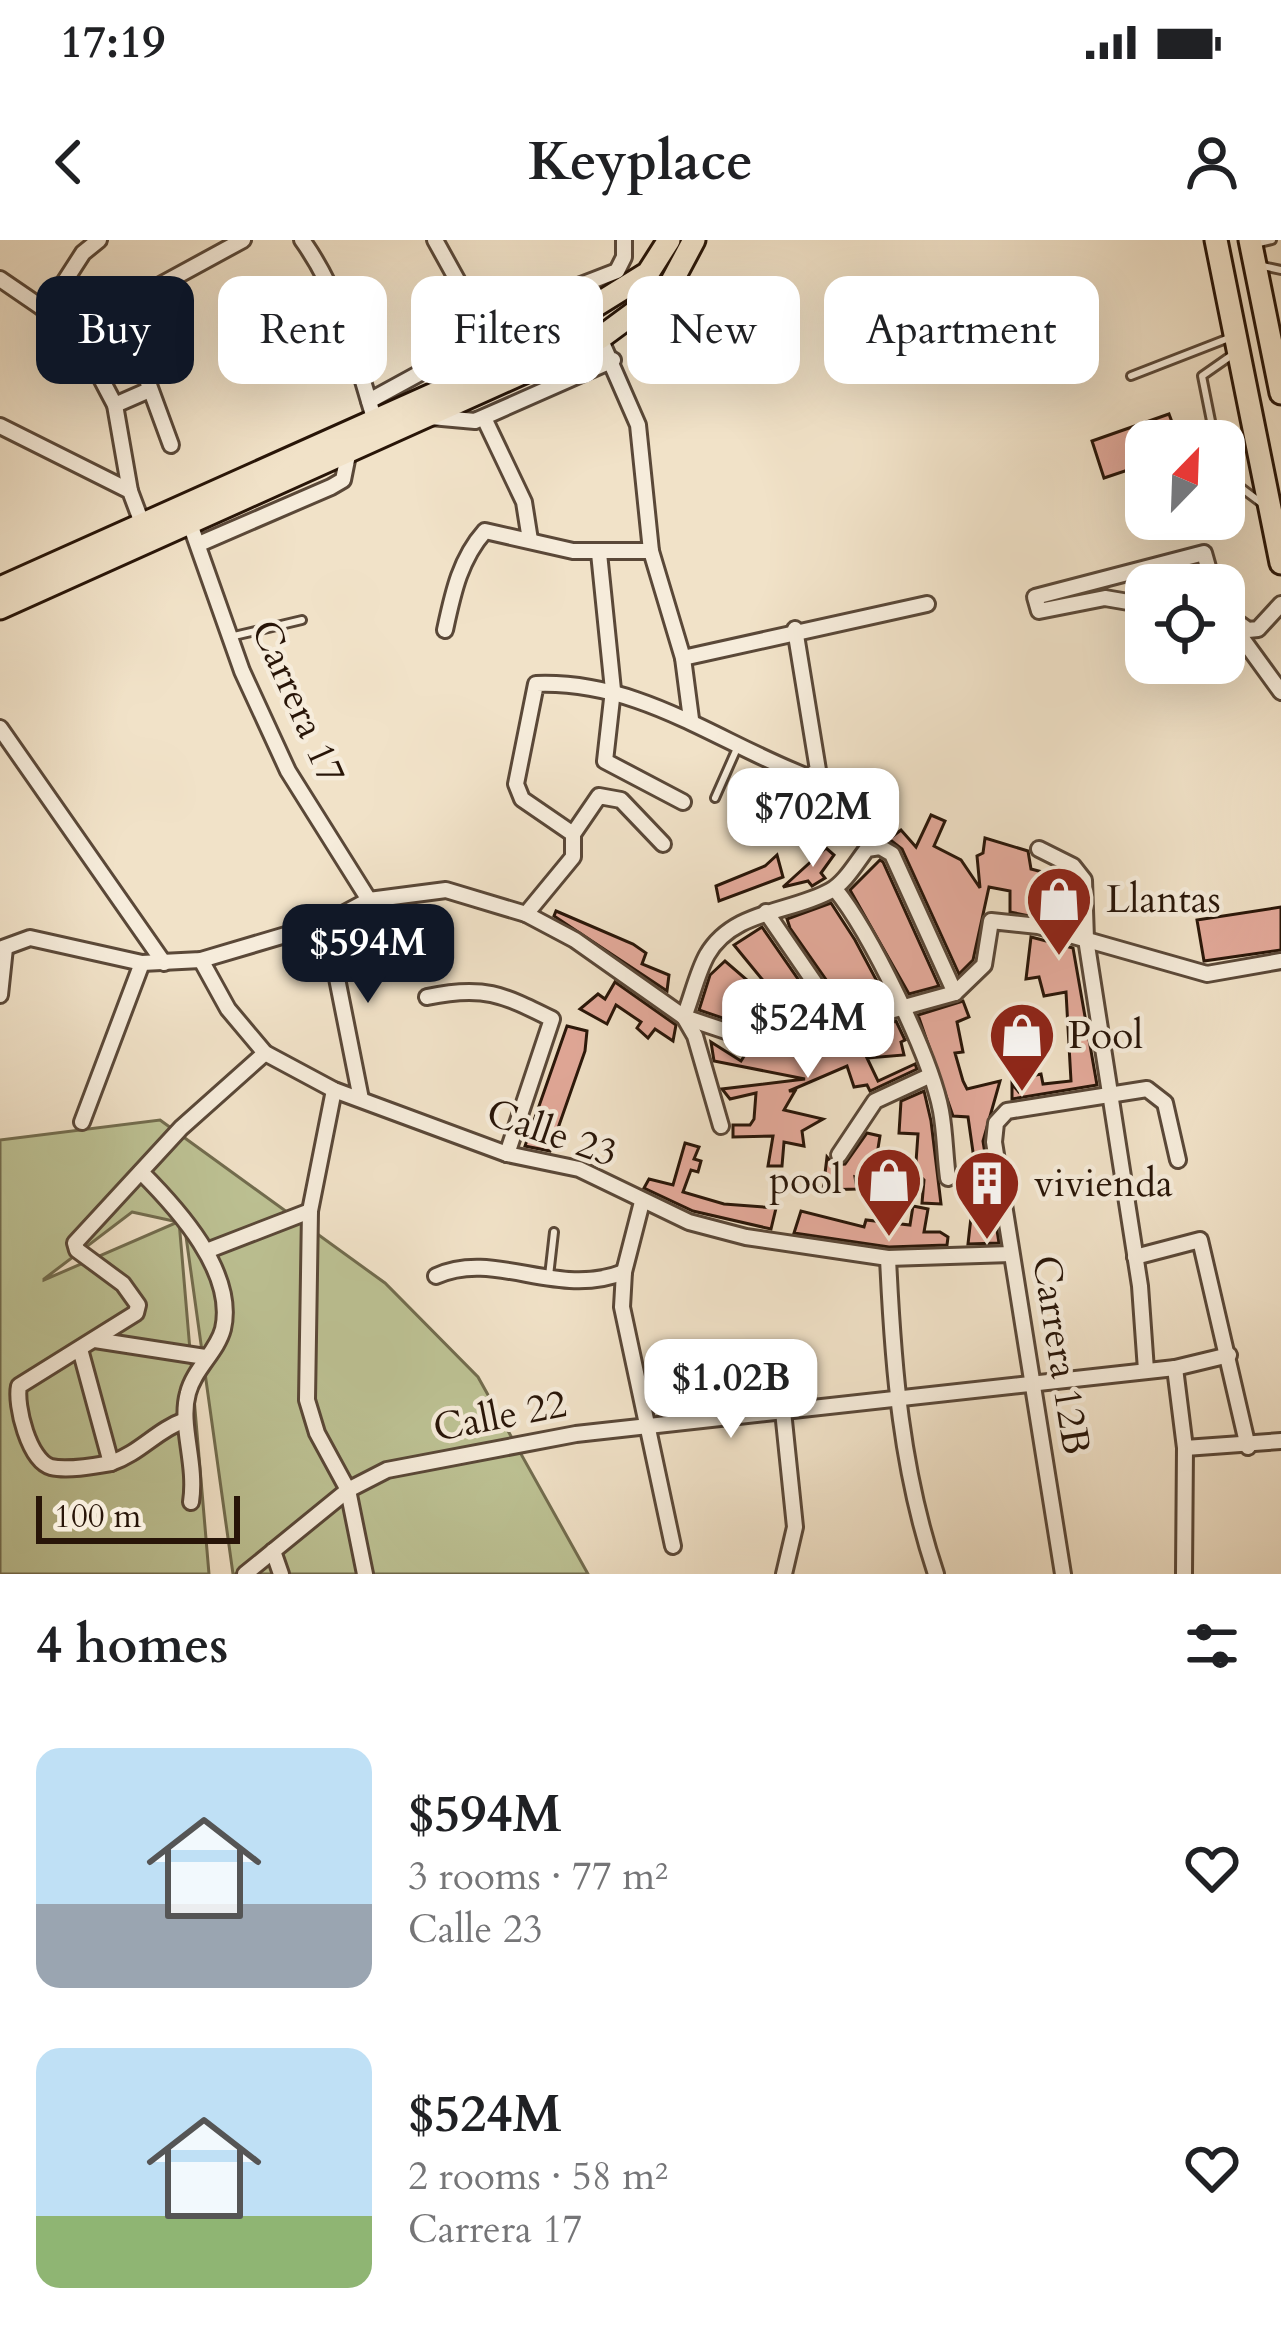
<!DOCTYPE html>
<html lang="en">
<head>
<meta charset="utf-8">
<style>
  :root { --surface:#fff; --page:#f2f2f2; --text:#202124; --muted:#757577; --accent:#111827 }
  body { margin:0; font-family:Cardo,serif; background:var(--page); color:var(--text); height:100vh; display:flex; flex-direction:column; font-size:45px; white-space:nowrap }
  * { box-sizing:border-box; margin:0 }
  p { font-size:39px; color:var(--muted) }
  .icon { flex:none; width:66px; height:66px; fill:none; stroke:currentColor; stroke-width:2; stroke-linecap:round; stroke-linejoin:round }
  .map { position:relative; height:1334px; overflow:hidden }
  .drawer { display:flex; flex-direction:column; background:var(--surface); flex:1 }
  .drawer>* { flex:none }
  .guide { position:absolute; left:36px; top:36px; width:1209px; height:108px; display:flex; gap:24px }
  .needle { width:78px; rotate:23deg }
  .fabs { position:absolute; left:1125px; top:180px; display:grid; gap:24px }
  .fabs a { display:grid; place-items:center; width:120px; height:120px; border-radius:24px; background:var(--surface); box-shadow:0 12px 48px #0002; font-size:60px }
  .scale { position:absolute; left:36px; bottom:30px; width:204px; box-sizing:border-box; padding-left:12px; border:6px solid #281508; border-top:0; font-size:33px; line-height:42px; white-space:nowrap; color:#281508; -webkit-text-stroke:9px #f6ecdb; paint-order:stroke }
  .price { position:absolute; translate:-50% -102px; padding:0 27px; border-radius:24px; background:#fff; color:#222; font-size:39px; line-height:78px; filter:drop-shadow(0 3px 6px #0008) }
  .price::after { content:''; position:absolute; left:50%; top:72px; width:36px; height:27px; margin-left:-18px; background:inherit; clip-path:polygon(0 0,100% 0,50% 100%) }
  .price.active { background:var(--accent); color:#fff }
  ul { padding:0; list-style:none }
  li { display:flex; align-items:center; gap:36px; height:300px; padding:0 36px }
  li span { display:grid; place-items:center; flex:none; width:336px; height:240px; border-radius:24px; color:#555 }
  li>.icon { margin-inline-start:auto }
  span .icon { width:144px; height:144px; fill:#fffc; stroke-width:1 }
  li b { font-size:51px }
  h2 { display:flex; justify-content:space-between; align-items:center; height:144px; padding:0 36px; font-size:51px }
  .tag { padding:0 42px; border-radius:24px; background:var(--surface); box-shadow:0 12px 48px #0002; font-size:42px; line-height:108px }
  .tag.active { background:var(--accent); color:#fff }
  .status { display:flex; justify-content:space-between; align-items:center; height:84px; padding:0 60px; background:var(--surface); direction:ltr }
  .status svg { height:33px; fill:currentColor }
  header { display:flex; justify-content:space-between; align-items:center; height:156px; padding:0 36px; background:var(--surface); font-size:54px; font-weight:700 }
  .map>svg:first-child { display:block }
  .green { fill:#bdc294; stroke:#726c4e; stroke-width:3; fill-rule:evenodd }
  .building { fill:#e4aa9b; stroke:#281508; stroke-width:3 }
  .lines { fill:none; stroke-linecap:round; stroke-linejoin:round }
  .service-casing { stroke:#5a4838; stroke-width:12 }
  .minor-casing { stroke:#5a4838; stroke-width:20 }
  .trunk-casing { stroke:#281508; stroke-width:27 }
  .service { stroke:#f6ecdb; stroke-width:6 }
  .minor { stroke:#f6ecdb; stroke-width:14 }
  .trunk { stroke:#f1e2c8; stroke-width:21 }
  .labels { text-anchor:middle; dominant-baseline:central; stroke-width:9; stroke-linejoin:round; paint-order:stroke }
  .street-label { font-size:39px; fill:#281508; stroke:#f6ecdb }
  .poi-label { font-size:39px; fill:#281508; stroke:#f6ecdb; text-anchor:start }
</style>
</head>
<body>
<div class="status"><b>17:19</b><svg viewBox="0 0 49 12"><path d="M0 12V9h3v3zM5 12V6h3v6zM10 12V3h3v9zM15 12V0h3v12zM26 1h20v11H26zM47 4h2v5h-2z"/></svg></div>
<header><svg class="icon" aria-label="back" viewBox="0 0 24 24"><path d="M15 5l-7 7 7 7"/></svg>Keyplace<svg class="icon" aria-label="person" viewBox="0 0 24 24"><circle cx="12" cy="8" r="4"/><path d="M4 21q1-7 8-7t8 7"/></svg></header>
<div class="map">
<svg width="1281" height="1334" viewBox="0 0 1281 1334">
  <rect width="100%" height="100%" fill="#f1e2c8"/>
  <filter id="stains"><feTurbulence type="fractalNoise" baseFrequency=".00167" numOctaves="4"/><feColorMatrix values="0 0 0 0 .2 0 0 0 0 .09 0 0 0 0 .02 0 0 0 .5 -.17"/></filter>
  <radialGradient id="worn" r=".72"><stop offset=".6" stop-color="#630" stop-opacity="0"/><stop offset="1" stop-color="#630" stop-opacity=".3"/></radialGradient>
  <path class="green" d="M160 880 385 1043 478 1137 588 1334H233L184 982 179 981 209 1334H0V900ZM132 972 178 982 44 1040V1039Z"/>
  <g class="building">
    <path d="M1169 174 1179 201H1146V224L1104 238 1092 201Z"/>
    <path d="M931 575 945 581 934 606 961 620 980 648 977 616 983 613 985 598 1028 611 1031 629 1069 639 1074 685 1010 672V651L989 647 973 720 959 734 902 609 889 599 901 590 916 607Z"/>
    <path d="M826 608 834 615 821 633 825 638 812 646 808 641 783 647Z"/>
    <path d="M777 615 783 637 719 661 716 646 765 626Z"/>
    <path d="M880 620 883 622 939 746 909 754 850 650Z"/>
    <path d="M831 663 855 700 887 760 848 771 790 688 787 679Z"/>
    <path d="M1281 667V710L1204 721 1197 680Z"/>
    <path d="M556 671 633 704 646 713 642 724 669 735 667 751 554 676Z"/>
    <path d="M762 687 800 742 796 745 826 779 806 789 803 775 782 781 779 791 758 790 699 770 710 735 725 721 770 760 775 755 734 705Z"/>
    <path d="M1031 697 1073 708 1097 845 1012 859V844L1018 851 1021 838 1041 834 1043 844 1071 841 1066 752 1044 756 1039 737 1026 739Z"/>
    <path d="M615 742 676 785 673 801 655 789 648 798 637 788 641 782 616 765 607 784 580 769 598 754 605 759Z"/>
    <path d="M963 761 969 777 957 782 963 812 955 813 963 841 967 849 1000 841 983 901 999 1003 968 1004 976 933 968 877 953 876 918 775Z"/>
    <path d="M896 781 905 800 901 802 904 815 867 818 878 841 915 824 917 829 870 851 867 845 854 847 847 826 789 851H795L784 870 823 879 802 891 804 906 784 902 782 926H768L773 896 733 897V885H750L754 879 756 853 730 859 722 849 805 839 714 821 711 802 741 821 748 810 800 815Z"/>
    <path d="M567 786 587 791 585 811 550 911 525 906Z"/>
    <path d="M924 851 931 881 941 964 922 963 924 940 918 934 896 931V921L916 922 918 894 899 893 901 861Z"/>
    <path d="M867 893 880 896 874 933 889 936 887 949 855 937 857 949 823 950 827 917 834 925 845 924Z"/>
    <path d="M685 903 699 907 694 919 701 921 698 932 691 930 683 952 724 964 776 968 771 989 693 971 644 948 649 939 673 945Z"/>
    <path d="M913 966 928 969 924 992H940L948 997 947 1005 889 1007 794 993 801 971 864 987 866 980 910 985Z"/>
  </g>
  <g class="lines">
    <defs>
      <g id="service">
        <path d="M1255 4 1272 0"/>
        <path d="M1258 25 1281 30"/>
        <path d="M1131 136 1229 98"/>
        <path d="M1215 201 1202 136 1232 115"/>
        <path d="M1224 235 1264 265"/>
        <path d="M234 396 302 380"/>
        <path d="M715 558 738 506"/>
        <path d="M549 1036 554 992"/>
      </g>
      <g id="minor">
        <path d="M302 0C341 54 355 116 374 178"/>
        <path d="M435 0 503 123"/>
        <path d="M0 39 76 91 115 165 130 251"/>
        <path d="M45 72 83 13 99 0"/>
        <path d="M478 85 617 31 624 17V0"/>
        <path d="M76 91 243 0"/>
        <path d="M600 98 638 185 651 311 683 418 691 479"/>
        <path d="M142 126 171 205"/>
        <path d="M369 161 486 97"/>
        <path d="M115 165 147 151"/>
        <path d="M431 177 475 181 613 120"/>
        <path d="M484 178 524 262 530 300"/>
        <path d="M0 186 130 251 142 283"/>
        <path d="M189 281 242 431 288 531 369 660"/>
        <path d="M199 304 331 247 343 240 349 210"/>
        <path d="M599 313 613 450 605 521 683 562"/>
        <path d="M1146 365 1105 358 1039 371 1035 357 1204 313 1213 345"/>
        <path d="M1224 373 1248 390 1258 389 1281 364"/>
        <path d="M445 390C453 353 460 319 485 291L573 311H651"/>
        <path d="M1224 394 1244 401 1281 452"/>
        <path d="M683 418 927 364"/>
        <path d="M0 488 164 723"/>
        <path d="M573 594 522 559 516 544 536 444C639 440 717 502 808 537L818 530 795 389"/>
        <path d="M1039 609 1073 626 1084 640 1086 699 1140 1046 1146 1130"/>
        <path d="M835 649C870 692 931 817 941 871 945 893 945 916 948 938"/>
        <path d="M766 672 843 784"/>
        <path d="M526 674 573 617V594L599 556 621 560 663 604"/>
        <path d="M326 683 361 859"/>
        <path d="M0 709 30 698 142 723 201 720 326 683 369 660 446 650 526 674 575 700 684 777 756 801 800 804 843 784 955 753 984 725 991 681 1038 686 1207 734 1281 721"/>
        <path d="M201 720 228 769 265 813 334 850 507 914 579 929 689 982 746 997 888 1018 1011 1014"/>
        <path d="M0 755 5 708"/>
        <path d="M427 757C483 745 502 754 552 779L507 914"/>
        <path d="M334 850 310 971 307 1160 317 1193 348 1250 365 1334"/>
        <path d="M82 882 142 723"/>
        <path d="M721 886 695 796 684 777C692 757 697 733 707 715 733 670 790 673 830 651 845 643 856 623 867 609L880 607 892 614 955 753"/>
        <path d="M839 915 875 861 929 836"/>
        <path d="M141 932C177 968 236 1032 223 1089 217 1112 194 1129 188 1153 179 1185 197 1223 191 1262"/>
        <path d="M642 962 624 1032 622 1067 673 1306"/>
        <path d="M209 1010 310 971"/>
        <path d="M1135 1017 1200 1000 1248 1207"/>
        <path d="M888 1018C893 1127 901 1230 936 1334"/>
        <path d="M436 1036C495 1009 557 1059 624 1032"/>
        <path d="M95 1100 205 1117"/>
        <path d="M80 1109 111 1223C94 1226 67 1231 51 1227 29 1221 15 1165 19 1146L136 1073 138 1065 123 1044 77 1010 75 1003 181 888 265 813"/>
        <path d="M1175 1128 1185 1208 1184 1334"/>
        <path d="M783 1171 795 1287 784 1334"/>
        <path d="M1185 1208 1281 1201"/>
        <path d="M111 1223C140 1213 157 1190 185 1180"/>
        <path d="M273 1311 281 1334"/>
        <path d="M245 1334 348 1250 387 1230 576 1194 1175 1128 1229 1115"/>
        <path d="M1063 1334 994 902 996 883 1007 871 1147 849 1165 863 1178 920"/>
      </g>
      <g id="trunk">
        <path d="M1216 0 1281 323"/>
        <path d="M1250 0 1281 153"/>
        <path d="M0 348 503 123 648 33 669 0"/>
        <path d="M0 368 600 98 669 47 694 0"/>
      </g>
    </defs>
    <use href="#service" class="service-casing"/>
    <use href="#minor" class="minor-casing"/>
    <use href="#trunk" class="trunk-casing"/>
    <use href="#service" class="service"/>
    <use href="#minor" class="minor"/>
    <use href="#trunk" class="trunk"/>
  </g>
  <defs>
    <symbol id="shop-pin" viewBox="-11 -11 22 30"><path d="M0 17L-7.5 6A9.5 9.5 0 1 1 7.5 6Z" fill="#8f2418" stroke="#f6ecdb"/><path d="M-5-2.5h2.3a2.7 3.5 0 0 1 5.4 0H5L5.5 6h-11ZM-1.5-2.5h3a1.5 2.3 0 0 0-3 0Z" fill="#fff"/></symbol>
    <symbol id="building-pin" viewBox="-11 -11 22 30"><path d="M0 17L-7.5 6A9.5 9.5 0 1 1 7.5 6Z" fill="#8f2418" stroke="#f6ecdb"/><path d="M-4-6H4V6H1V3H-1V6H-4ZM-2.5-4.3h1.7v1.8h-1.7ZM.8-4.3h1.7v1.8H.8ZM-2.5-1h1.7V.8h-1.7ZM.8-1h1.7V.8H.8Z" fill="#fff"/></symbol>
  </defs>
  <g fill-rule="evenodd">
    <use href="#shop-pin" x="1021" y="621" width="76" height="104"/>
    <use href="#shop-pin" x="984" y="757" width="76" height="104"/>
    <use href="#shop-pin" x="851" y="902" width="76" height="104"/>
    <use href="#building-pin" x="949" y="905" width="76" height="104"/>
  </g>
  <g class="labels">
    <g class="street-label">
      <text transform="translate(298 462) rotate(66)">Carrera 17</text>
      <text transform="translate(552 893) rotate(19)">Calle 23</text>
      <text transform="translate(1061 1115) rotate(81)">Carrera 12B</text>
      <text transform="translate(500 1176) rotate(-11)">Calle 22</text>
    </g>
    <g class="poi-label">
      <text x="1106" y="659">Llantas</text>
      <text x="1068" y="795">Pool</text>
      <text x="842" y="940" text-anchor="end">pool</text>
      <text x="1034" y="943">vivienda</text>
    </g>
  </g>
  <rect width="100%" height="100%" filter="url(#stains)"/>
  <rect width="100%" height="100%" fill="url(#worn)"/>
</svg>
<div class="fabs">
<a><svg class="needle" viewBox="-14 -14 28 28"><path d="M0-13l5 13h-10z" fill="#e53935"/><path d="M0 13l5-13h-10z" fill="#757577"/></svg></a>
<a><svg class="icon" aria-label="locate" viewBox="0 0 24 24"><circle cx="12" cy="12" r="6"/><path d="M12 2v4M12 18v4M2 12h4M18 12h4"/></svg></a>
</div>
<div class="scale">100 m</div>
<b class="price" style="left:813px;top:630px">$702M</b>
<b class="price active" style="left:368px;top:766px">$594M</b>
<b class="price" style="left:808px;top:841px">$524M</b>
<b class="price" style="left:731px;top:1201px">$1.02B</b>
<div class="guide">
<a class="tag active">Buy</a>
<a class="tag">Rent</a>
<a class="tag">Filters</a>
<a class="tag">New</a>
<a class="tag">Apartment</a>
</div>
</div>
<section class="drawer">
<h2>4 homes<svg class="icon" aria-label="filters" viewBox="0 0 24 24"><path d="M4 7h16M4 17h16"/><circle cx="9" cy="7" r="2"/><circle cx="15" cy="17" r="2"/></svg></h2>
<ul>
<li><span style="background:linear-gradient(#bfe0f5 65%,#9aa5b1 0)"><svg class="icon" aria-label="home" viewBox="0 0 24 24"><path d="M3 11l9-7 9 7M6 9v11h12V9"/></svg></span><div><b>$594M</b><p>3 rooms · 77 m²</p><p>Calle 23</p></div><svg class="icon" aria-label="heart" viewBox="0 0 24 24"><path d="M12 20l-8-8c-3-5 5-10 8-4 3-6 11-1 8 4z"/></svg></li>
<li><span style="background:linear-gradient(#bfe0f5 70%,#8fb573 0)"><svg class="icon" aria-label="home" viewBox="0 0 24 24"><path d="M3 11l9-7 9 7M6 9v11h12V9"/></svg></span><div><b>$524M</b><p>2 rooms · 58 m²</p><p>Carrera 17</p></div><svg class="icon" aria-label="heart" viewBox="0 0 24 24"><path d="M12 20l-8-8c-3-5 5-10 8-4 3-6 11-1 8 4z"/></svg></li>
</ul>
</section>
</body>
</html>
